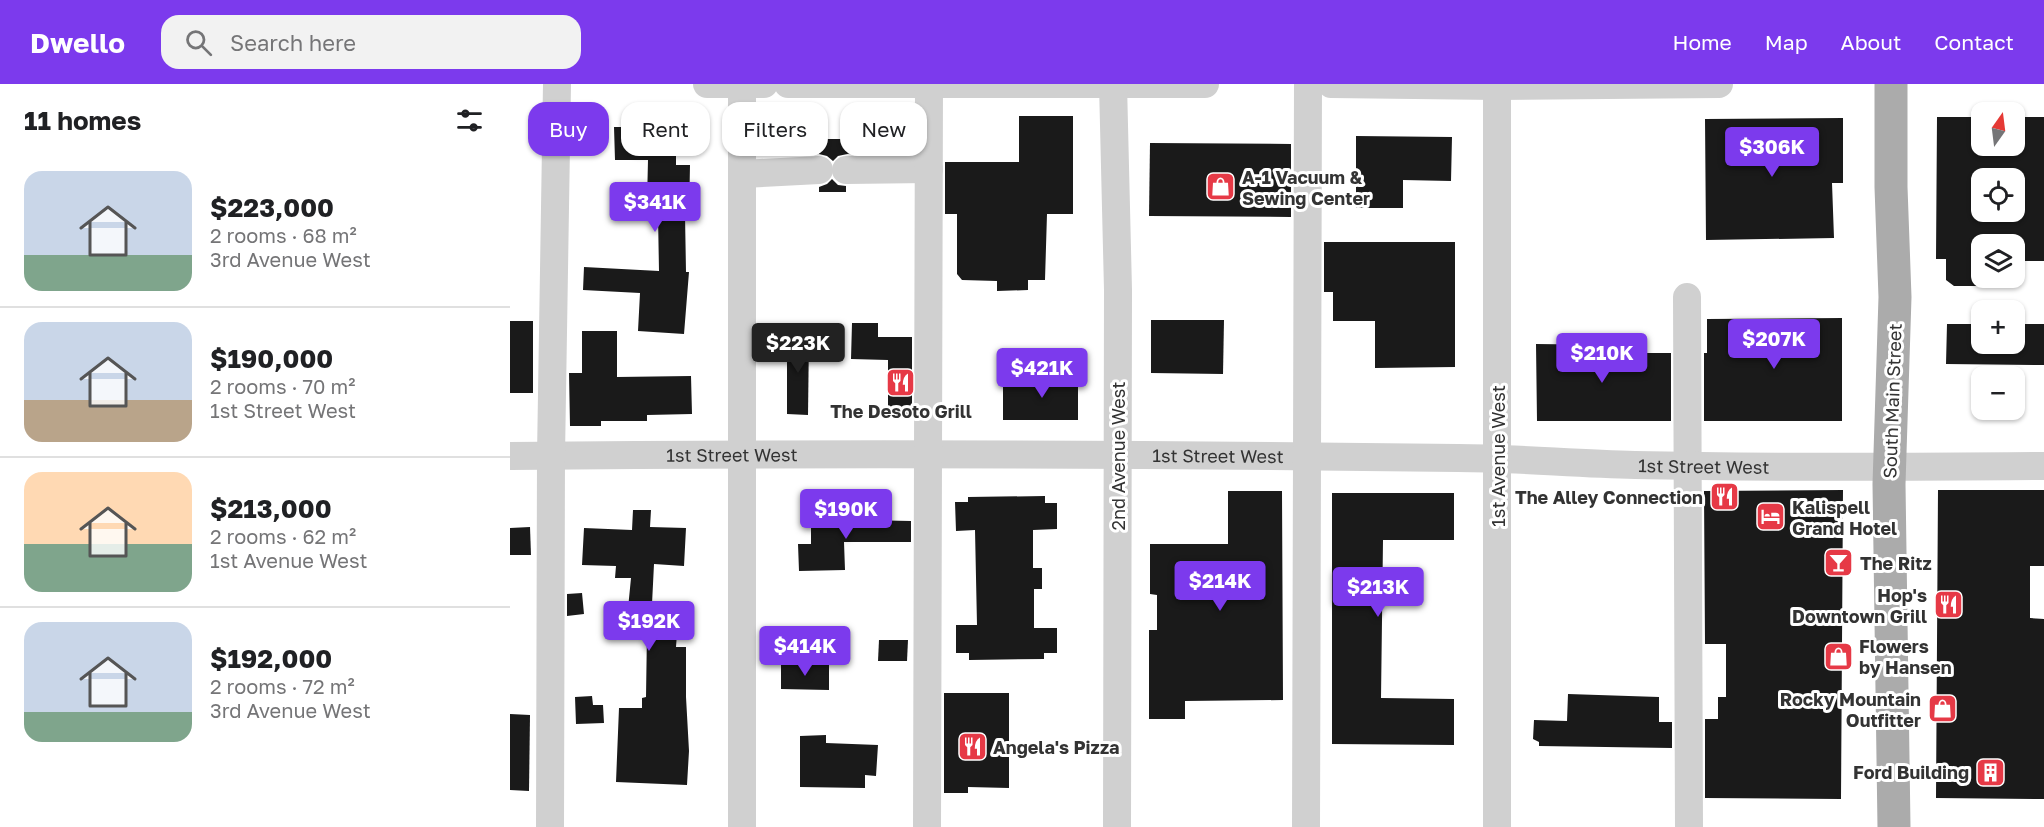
<!DOCTYPE html>
<html lang="en">
<head>
<meta charset="utf-8">
<style>
  :root { --surface:#fff; --page:#f2f2f2; --text:#202124; --muted:#757577; --line:#e0e0e0; --accent:#7c3aed }
  body { margin:0; font-family:"Golos Text",sans-serif; background:var(--page); color:var(--text); height:100vh; display:flex; flex-direction:column; font-size:22px; white-space:nowrap }
  * { box-sizing:border-box; margin:0 }
  p { font-size:20px; color:var(--muted) }
  .icon { flex:none; width:33px; height:33px; fill:none; stroke:currentColor; stroke-width:2; stroke-linecap:round; stroke-linejoin:round }
  .map { position:relative; flex:1; overflow:hidden }
  .details { display:flex; flex-direction:column; background:var(--surface); width:510px }
  .details>* { flex:none }
  .banner { position:absolute; left:18px; top:18px; width:570px; height:54px; display:flex; gap:12px }
  .needle { width:39px; rotate:14deg }
  .tools { position:absolute; left:1461px; top:18px; display:grid; gap:12px }
  .tools a { display:grid; place-items:center; width:54px; height:54px; border-radius:12px; background:var(--surface); box-shadow:0 2px 4px #0004; font-size:30px }
  .price { position:absolute; translate:-50% -51px; padding:0 14px; border-radius:6px; background:var(--accent); color:#fff; font-size:20px; line-height:39px; filter:drop-shadow(0 2px 3px #0008) }
  .price::after { content:''; position:absolute; left:50%; top:36px; width:18px; height:14px; margin-left:-9px; background:inherit; clip-path:polygon(0 0,100% 0,50% 100%) }
  .price.active { background:#222; color:#fff }
  ul { padding:0; list-style:none }
  li { display:flex; align-items:center; gap:18px; height:150px; padding:0 24px }
  li+li { border-top:2px solid var(--line) }
  li span { display:grid; place-items:center; flex:none; width:168px; height:120px; border-radius:18px; color:#555 }
  li>.icon { margin-inline-start:auto }
  span .icon { width:72px; height:72px; fill:#fffc; stroke-width:1 }
  li b { font-size:26px }
  h2 { display:flex; justify-content:space-between; align-items:center; height:72px; padding:0 24px; font-size:26px }
  .pill { padding:0 21px; border-radius:18px; background:var(--surface); box-shadow:0 2px 4px #0004; font-size:21px; line-height:54px }
  .pill.active { background:var(--accent); color:#fff }
  header { display:flex; align-items:center; gap:36px; box-sizing:border-box; height:84px; padding:0 30px; background:var(--accent); color:#fff }
  header strong { font-size:28px }
  nav { display:flex; gap:33px; margin-inline-start:auto; font-size:21px }
  .search { width:420px; height:54px; background:var(--page); display:flex; align-items:center; gap:15px; box-sizing:border-box; padding:0 21px; border-radius:18px; color:var(--muted); font-size:22px }
  main { display:flex; flex:1; min-height:0 }
  .map>svg:first-child { display:block }
  .building { fill:#1a1a1a; fill-rule:evenodd }
  .lines { fill:none; stroke-linecap:round; stroke-linejoin:round }
  .minor { stroke:#d0d0d0; stroke-width:28 }
  .major { stroke:#ababab; stroke-width:33 }
  .labels { text-anchor:middle; dominant-baseline:central; stroke-width:6; stroke-linejoin:round; paint-order:stroke }
  .poi-label { font-size:18px; font-weight:bold; fill:#333; stroke:#fff; text-anchor:start }
  .street-label { font-size:18px; fill:#333; stroke:#fff }
</style>
</head>
<body>
<header>
<strong>Dwello</strong>
<div class="search"><svg class="icon" aria-label="search" viewBox="0 0 24 24"><circle cx="10" cy="10" r="6"/><path d="M15 15l6 6"/></svg>Search here</div>
<nav><a>Home</a><a>Map</a><a>About</a><a>Contact</a></nav>
</header>
<main>
<section class="details">
<h2>11 homes<svg class="icon" aria-label="filters" viewBox="0 0 24 24"><path d="M4 7h16M4 17h16"/><circle cx="9" cy="7" r="2"/><circle cx="15" cy="17" r="2"/></svg></h2>
<ul>
<li><span style="background:linear-gradient(#c9d6e8 70%,#7fa58c 0)"><svg class="icon" aria-label="home" viewBox="0 0 24 24"><path d="M3 11l9-7 9 7M6 9v11h12V9"/></svg></span><div><b>$223,000</b><p>2 rooms · 68 m²</p><p>3rd Avenue West</p></div></li>
<li><span style="background:linear-gradient(#c9d6e8 65%,#b9a48a 0)"><svg class="icon" aria-label="home" viewBox="0 0 24 24"><path d="M3 11l9-7 9 7M6 9v11h12V9"/></svg></span><div><b>$190,000</b><p>2 rooms · 70 m²</p><p>1st Street West</p></div></li>
<li><span style="background:linear-gradient(#ffd9b3 60%,#7fa58c 0)"><svg class="icon" aria-label="home" viewBox="0 0 24 24"><path d="M3 11l9-7 9 7M6 9v11h12V9"/></svg></span><div><b>$213,000</b><p>2 rooms · 62 m²</p><p>1st Avenue West</p></div></li>
<li><span style="background:linear-gradient(#c9d6e8 75%,#7fa58c 0)"><svg class="icon" aria-label="home" viewBox="0 0 24 24"><path d="M3 11l9-7 9 7M6 9v11h12V9"/></svg></span><div><b>$192,000</b><p>2 rooms · 72 m²</p><p>3rd Avenue West</p></div></li>
</ul>
</section>
<div class="map">
<svg width="1534" height="743" viewBox="0 0 1534 743">
  <rect width="100%" height="100%" fill="#fff"/>
  <g class="building">
    <path d="M509 32H563V130H537L535 196H518V206L487 207V197L452 196 447 190V130H435V78H509Z"/>
    <path d="M1427 33H1472V62H1504V33H1534V177H1504V160H1472V194H1492V202H1444L1436 196V175H1426ZM1472 94H1504V128H1472Z"/>
    <path d="M1333 34V99H1322L1324 154 1196 156 1195 35Z"/>
    <path d="M104 43H166V81H180L179 131H175L176 188H179L174 250 128 247 130 209 73 206 74 183 149 187 148 131H145V118H137L138 76H105Z"/>
    <path d="M846 52 942 53 941 97 893 96V124H846Z"/>
    <path d="M309 55H342V69L328 72 323 77 317 72 309 70Z"/>
    <path d="M640 59 781 60V133L639 132Z"/>
    <path d="M322 95 328 101 336 102V108H309V103L317 100Z"/>
    <path d="M814 158H945V283L865 284V237H823V208H814Z"/>
    <path d="M1332 234V337H1194V269H1197V235Z"/>
    <path d="M641 236H714L713 290 641 289Z"/>
    <rect x="0" y="237" width="23" height="72"/>
    <path d="M342 239H368V253H402V335H378V276L341 275Z"/>
    <path d="M1437 240H1472V260H1504V240H1534V281L1436 280Z"/>
    <path d="M72 247H107V293L181 292 182 330 137 331V337H91V342H60L59 289H72Z"/>
    <path d="M277 250H299L298 331 277 330Z"/>
    <path d="M1026 260 1106 261V269H1161V337H1027Z"/>
    <path d="M535 290H568V336H493V296H535Z"/>
    <path d="M1333 406 1331 715 1195 714V635H1208V613H1216V560H1195L1194 407Z"/>
    <path d="M1428 406H1534V482H1520V534L1534 535V715L1426 714Z"/>
    <path d="M718 407H772L773 616 675 617V635H639V546H647V511L640 510V460H718Z"/>
    <path d="M822 409H944V456H873L871 614 944 615V661L822 660Z"/>
    <path d="M535 412V419H547V445L523 446V484H532V505H524V544H547V569H534V575L459 576V569H446V541H467L465 446 446 447 445 418H458V413Z"/>
    <path d="M123 426H141L140 443 176 444 174 482 144 480 142 520 169 522 166 563H176V613L179 667 177 701 106 698 109 624H132V614L136 613 137 547 116 545 121 494H105L106 482 72 481 74 444 122 446Z"/>
    <path d="M301 435 401 437V458H334L335 486 289 487 288 460H301Z"/>
    <path d="M20 443 21 471H0V444Z"/>
    <path d="M72 509 74 530 57 532V510Z"/>
    <path d="M369 556H398L397 577H368Z"/>
    <path d="M271 581H319V606L271 605Z"/>
    <path d="M434 609H499V704L458 703V709H434Z"/>
    <path d="M1058 610 1149 613V638H1162V664L1029 662V658L1023 655 1024 636 1057 637Z"/>
    <path d="M82 612 83 621H93L94 639 66 640 65 613Z"/>
    <path d="M0 630 20 631 19 707 0 706Z"/>
    <path d="M316 651V659L368 661 366 692 355 691V704L290 703V652Z"/>
  </g>
  <g class="lines">
    <g class="minor">
      <path d="M197 0H254"/>
      <path d="M278 0H695"/>
      <path d="M603 0 608 206 607 743"/>
      <path d="M821 0 987 2 1209 0"/>
      <path d="M987 0V743"/>
      <path d="M336 86 419 85"/>
      <path d="M232 90 309 86"/>
      <path d="M1177 213 1179 743"/>
      <path id="s1" d="M0 372C316 369 632 370 948 374 1007 374 1066 380 1125 381 1261 384 1398 383 1534 382"/>
      <path d="M40 743 41 372 47 0"/>
      <path d="M232 743V0"/>
      <path d="M417 743 419 0"/>
      <path d="M796 743 798 0"/>
    </g>
    <path class="major" d="M1381 0V103L1385 213 1379 400 1384 743"/>
  </g>
  <defs>
    <symbol id="shop-square" viewBox="-11 -11 22 22"><rect x="-9" y="-9" width="18" height="18" rx="4" fill="#e63946" stroke="#fff"/><path d="M-5-2.5h2.3a2.7 3.5 0 0 1 5.4 0H5L5.5 6h-11ZM-1.5-2.5h3a1.5 2.3 0 0 0-3 0Z" fill="#fff"/></symbol>
    <symbol id="restaurant-square" viewBox="-11 -11 22 22"><rect x="-9" y="-9" width="18" height="18" rx="4" fill="#e63946" stroke="#fff"/><path d="M-5-6h1v4h1v-4h1v4h1v-4h1v5L-1.5 .5V6h-2V.5L-5-1ZM5-6V6H3V1.5H1.5Q1.5-4 5-6Z" fill="#fff"/></symbol>
    <symbol id="hotel-square" viewBox="-11 -11 22 22"><rect x="-9" y="-9" width="18" height="18" rx="4" fill="#e63946" stroke="#fff"/><path d="M-6-4.5h1.5V1H6V5H4.5V3h-9V5H-6ZM-4 0a1.8 1.8 0 1 1 3.6 0ZM.5 0V-2.5h3Q6-2.5 6 0Z" fill="#fff"/></symbol>
    <symbol id="bar-square" viewBox="-11 -11 22 22"><rect x="-9" y="-9" width="18" height="18" rx="4" fill="#e63946" stroke="#fff"/><path d="M-6-5H6L.8 .8V4.5H3.5V6h-7V4.5H-.8V.8Z" fill="#fff"/></symbol>
    <symbol id="building-square" viewBox="-11 -11 22 22"><rect x="-9" y="-9" width="18" height="18" rx="4" fill="#e63946" stroke="#fff"/><path d="M-4-6H4V6H1V3H-1V6H-4ZM-2.5-4.3h1.7v1.8h-1.7ZM.8-4.3h1.7v1.8H.8ZM-2.5-1h1.7V.8h-1.7ZM.8-1h1.7V.8H.8Z" fill="#fff"/></symbol>
  </defs>
  <g fill-rule="evenodd">
    <use href="#shop-square" x="694" y="86" width="33" height="33"/>
    <use href="#restaurant-square" x="374" y="282" width="33" height="33"/>
    <use href="#restaurant-square" x="1198" y="396" width="33" height="33"/>
    <use href="#hotel-square" x="1244" y="416" width="33" height="33"/>
    <use href="#bar-square" x="1312" y="462" width="33" height="33"/>
    <use href="#restaurant-square" x="1422" y="504" width="33" height="33"/>
    <use href="#shop-square" x="1312" y="556" width="33" height="33"/>
    <use href="#shop-square" x="1416" y="608" width="33" height="33"/>
    <use href="#restaurant-square" x="446" y="646" width="33" height="33"/>
    <use href="#building-square" x="1464" y="672" width="33" height="33"/>
  </g>
  <g class="labels">
    <g class="poi-label">
      <text x="732" y="93">A-1 Vacuum &amp;<tspan x="732" dy="21">Sewing Center</tspan></text>
      <text x="391" y="327" text-anchor="middle">The Desoto Grill</text>
      <text x="1193" y="413" text-anchor="end">The Alley Connection</text>
      <text x="1282" y="423">Kalispell<tspan x="1282" dy="21">Grand Hotel</tspan></text>
      <text x="1350" y="479">The Ritz</text>
      <text x="1417" y="511" text-anchor="end">Hop's<tspan x="1417" dy="21">Downtown Grill</tspan></text>
      <text x="1349" y="562">Flowers<tspan x="1349" dy="21">by Hansen</tspan></text>
      <text x="1411" y="615" text-anchor="end">Rocky Mountain<tspan x="1411" dy="21">Outfitter</tspan></text>
      <text x="483" y="663">Angela's Pizza</text>
      <text x="1459" y="688" text-anchor="end">Ford Building</text>
    </g>
    <g class="street-label">
      <text transform="translate(1382 317) rotate(-88)">South Main Street</text>
      <text stroke="none"><textPath href="#s1" startOffset="222">1st Street West</textPath></text>
      <text transform="translate(608 372) rotate(-90)">2nd Avenue West</text>
      <text stroke="none"><textPath href="#s1" startOffset="708">1st Street West</textPath></text>
      <text transform="translate(988 372) rotate(-90)">1st Avenue West</text>
      <text stroke="none"><textPath href="#s1" startOffset="1194">1st Street West</textPath></text>
    </g>
  </g>
</svg>
<div class="tools">
<a><svg class="needle" viewBox="-14 -14 28 28"><path d="M0-13l5 13h-10z" fill="#e53935"/><path d="M0 13l5-13h-10z" fill="#757577"/></svg></a>
<a><svg class="icon" aria-label="locate" viewBox="0 0 24 24"><circle cx="12" cy="12" r="6"/><path d="M12 2v4M12 18v4M2 12h4M18 12h4"/></svg></a>
<a><svg class="icon" aria-label="layers" viewBox="0 0 24 24"><path d="M12 4l9 5-9 5-9-5zM3 14l9 5 9-5"/></svg></a>
<a>+</a>
<a>−</a>
</div>
<b class="price" style="left:1262px;top:94px">$306K</b>
<b class="price" style="left:145px;top:149px">$341K</b>
<b class="price" style="left:1264px;top:286px">$207K</b>
<b class="price active" style="left:288px;top:290px">$223K</b>
<b class="price" style="left:1092px;top:300px">$210K</b>
<b class="price" style="left:532px;top:315px">$421K</b>
<b class="price" style="left:336px;top:456px">$190K</b>
<b class="price" style="left:710px;top:528px">$214K</b>
<b class="price" style="left:868px;top:534px">$213K</b>
<b class="price" style="left:139px;top:568px">$192K</b>
<b class="price" style="left:295px;top:593px">$414K</b>
<div class="banner">
<a class="pill active">Buy</a>
<a class="pill">Rent</a>
<a class="pill">Filters</a>
<a class="pill">New</a>
</div>
</div>
</main>
</body>
</html>
